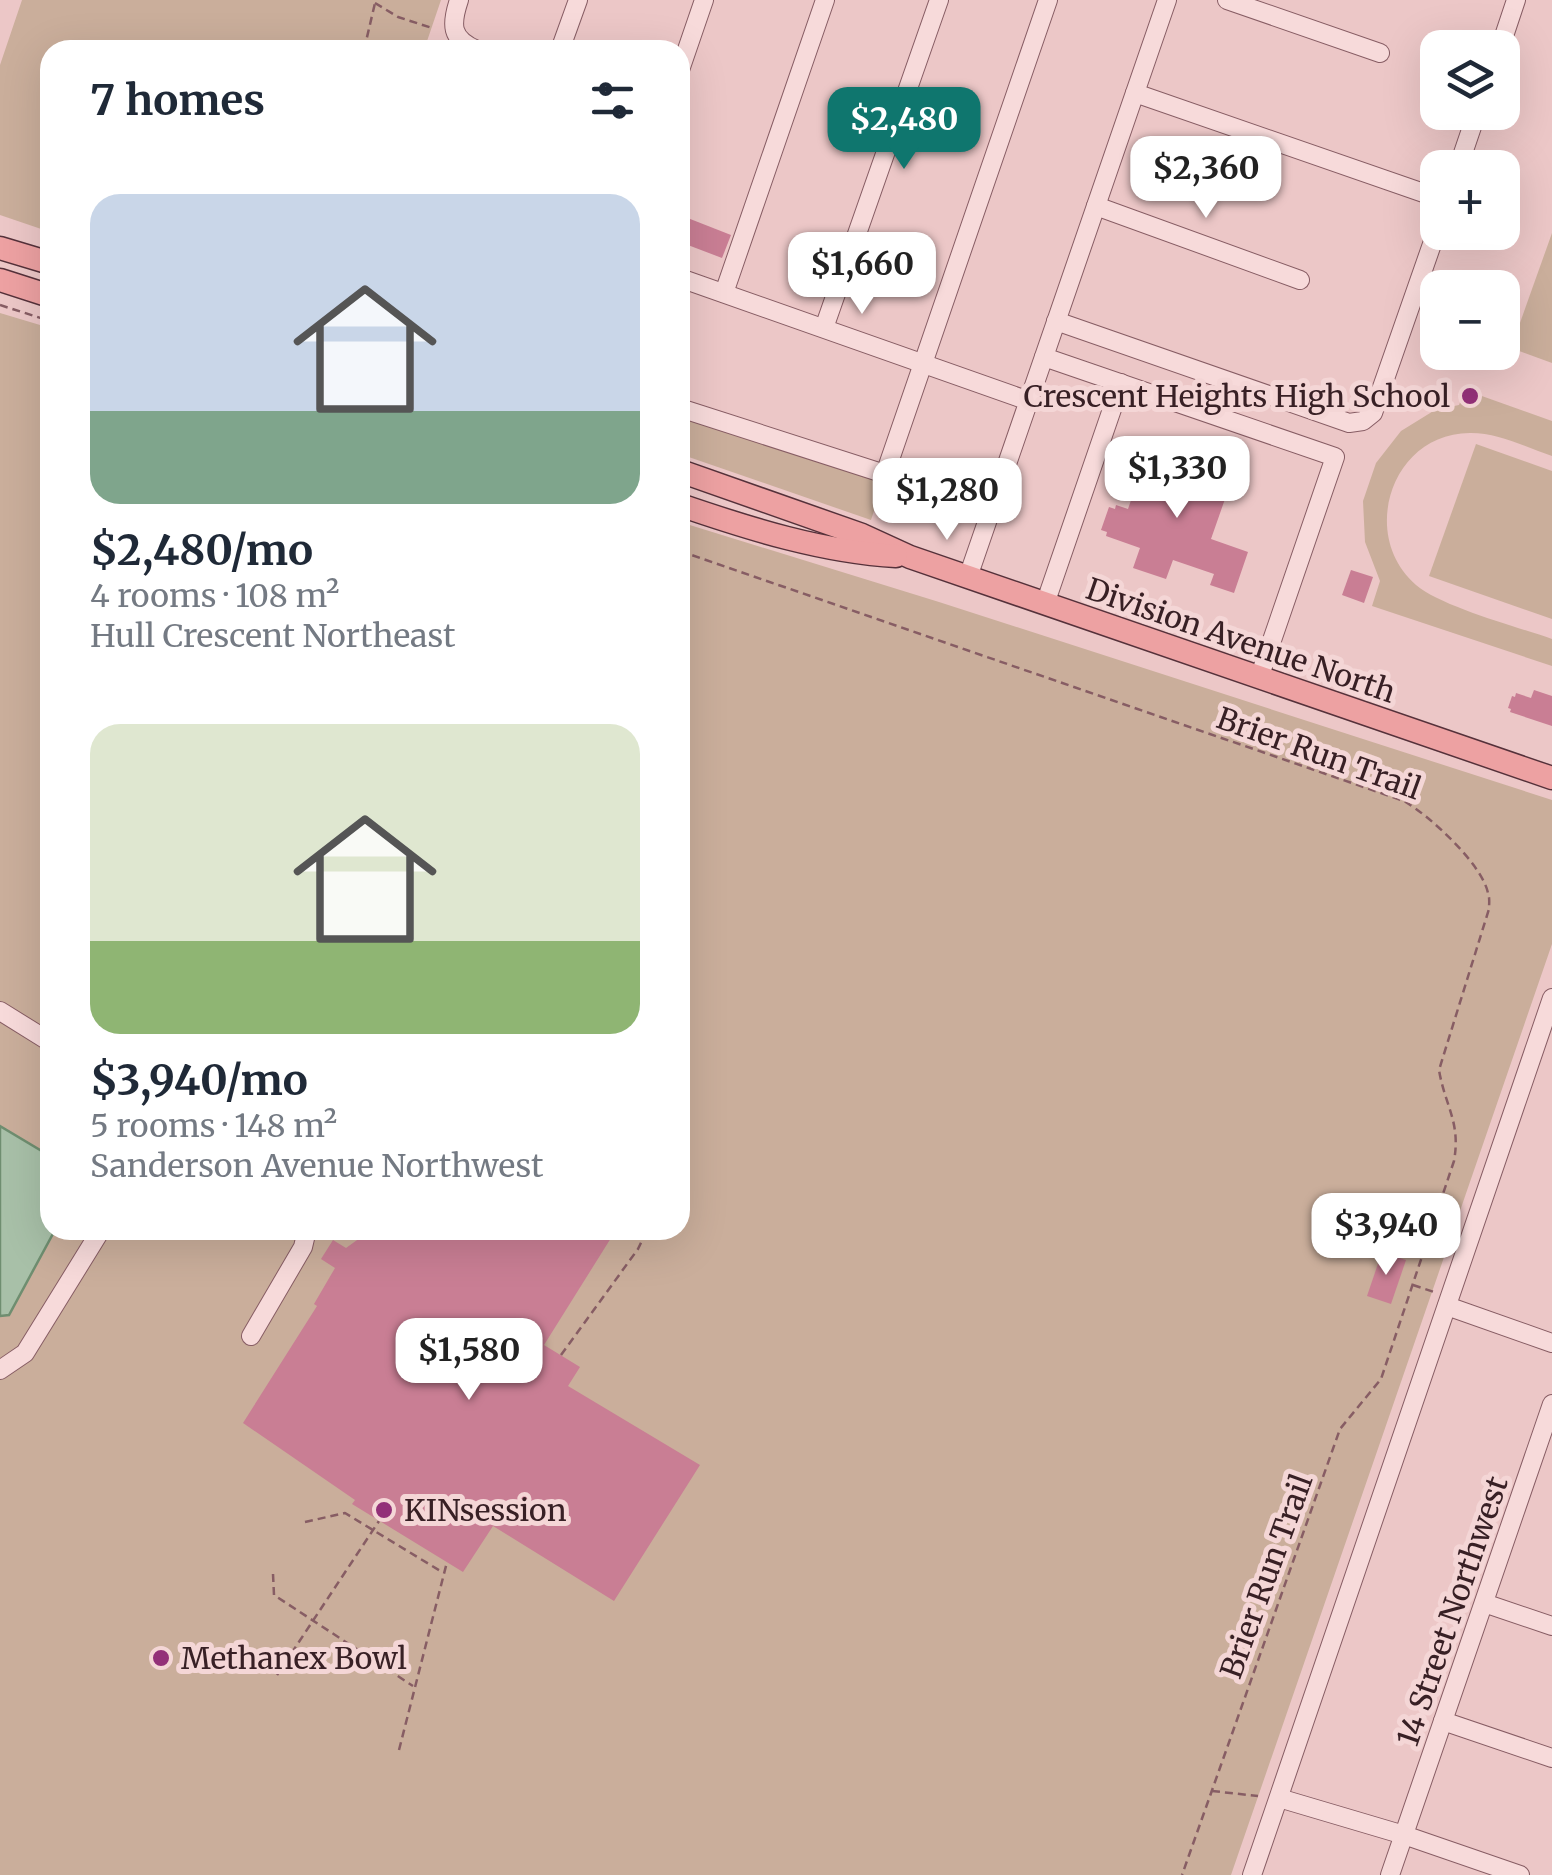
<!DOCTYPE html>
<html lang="en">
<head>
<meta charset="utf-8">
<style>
  :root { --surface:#fff; --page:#f2f2f3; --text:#1f2937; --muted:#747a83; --accent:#0f766e }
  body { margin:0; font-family:Merriweather,serif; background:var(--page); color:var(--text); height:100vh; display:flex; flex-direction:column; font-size:38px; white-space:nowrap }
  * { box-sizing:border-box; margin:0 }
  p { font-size:32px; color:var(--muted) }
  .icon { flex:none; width:55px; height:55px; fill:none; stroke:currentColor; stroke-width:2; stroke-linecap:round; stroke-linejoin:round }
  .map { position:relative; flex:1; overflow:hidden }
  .sheet { position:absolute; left:40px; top:40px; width:650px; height:1200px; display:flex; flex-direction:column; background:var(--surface); border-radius:30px; box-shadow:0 10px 40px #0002 }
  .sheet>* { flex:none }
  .tools { position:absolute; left:1420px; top:30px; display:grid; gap:20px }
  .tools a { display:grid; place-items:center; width:100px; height:100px; border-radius:20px; background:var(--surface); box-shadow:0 10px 40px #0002; font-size:50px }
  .price { position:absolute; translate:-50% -85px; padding:0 22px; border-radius:20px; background:#fff; color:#222; font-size:32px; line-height:65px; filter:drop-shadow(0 2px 5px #0008) }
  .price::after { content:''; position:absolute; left:50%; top:60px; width:30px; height:22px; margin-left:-15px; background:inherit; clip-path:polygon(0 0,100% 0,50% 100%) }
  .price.selected { background:var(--accent); color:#fff }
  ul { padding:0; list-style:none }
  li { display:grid; align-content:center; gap:20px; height:530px; padding:0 50px }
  li span { display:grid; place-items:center; height:310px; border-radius:30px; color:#555 }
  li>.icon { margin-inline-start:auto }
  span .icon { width:180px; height:180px; fill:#fffc; stroke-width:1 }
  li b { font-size:42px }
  h2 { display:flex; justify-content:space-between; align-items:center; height:120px; padding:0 50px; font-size:42px }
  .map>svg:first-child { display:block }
  .green { fill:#caae9b }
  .water { fill:#a8c0a8; stroke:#6f8e70; stroke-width:2.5 }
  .building { fill:#c97e94 }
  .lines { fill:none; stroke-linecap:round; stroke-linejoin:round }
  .minor-casing { stroke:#875d64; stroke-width:20 }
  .major-casing { stroke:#55313a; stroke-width:25 }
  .path { stroke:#875d64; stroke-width:2.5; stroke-dasharray:8 5; stroke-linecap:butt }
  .minor { stroke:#f7dada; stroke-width:18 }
  .major { stroke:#eda1a2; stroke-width:22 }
  .poi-dot { fill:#933078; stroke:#f4d6d6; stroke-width:4 }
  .labels { text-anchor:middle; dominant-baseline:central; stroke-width:10; stroke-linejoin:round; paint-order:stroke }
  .poi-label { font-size:30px; fill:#382025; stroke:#f4d6d6; text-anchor:start }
  .street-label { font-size:30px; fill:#382025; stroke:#f4d6d6 }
</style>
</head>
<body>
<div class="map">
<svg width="1552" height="1875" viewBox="0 0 1552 1875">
  <rect width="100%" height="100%" fill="#ecc7c7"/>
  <g class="green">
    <path d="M22 0H441L424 50H50V232L0 215V65Z"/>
    <path d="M1552 233V363L1511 348Z"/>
    <path d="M0 313 50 328V1230H680V522L939 602 1552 800V944L1231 1875H0Z"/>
    <path d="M1465 390 1552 421V456C1526 447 1498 433 1471 433 1392 432 1358 535 1416 585 1442 607 1518 627 1552 639V666L1372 606 1380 581 1365 542 1363 501 1376 463 1401 431 1435 410 1459 405Z"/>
    <path d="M680 413 883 483 871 520 680 454Z"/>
    <path d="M1476 444 1552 471V619L1429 576Z"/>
  </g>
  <path class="water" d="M0 1126 50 1156V1230H55L9 1315 0 1316Z"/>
  <g class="building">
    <path d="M680 215 731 235 722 258 680 242Z"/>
    <path d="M1148 450 1232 479 1211 539 1248 552 1234 593 1210 585 1214 574 1173 560 1166 579 1133 568 1140 548 1106 536 1107 532 1101 530 1109 507 1115 509 1116 505 1128 509Z"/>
    <path d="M1351 570 1373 577 1364 603 1342 595Z"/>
    <path d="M1534 690 1552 696V726L1510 712 1511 709 1508 708 1512 696 1515 697 1516 693 1531 698Z"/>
    <path d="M371 1230H616L544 1345 580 1367 568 1386 700 1465 614 1601 493 1526 463 1572 352 1504 355 1500 243 1423 317 1306 314 1304 335 1268 321 1259 333 1240 346 1248Z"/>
    <path d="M1382 1252 1406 1260 1391 1304 1367 1296Z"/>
  </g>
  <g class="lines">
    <defs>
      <g id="minor">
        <path d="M459 0C451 24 450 39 477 50"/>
        <path d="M1227 0 1380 53"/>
        <path d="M1500 48 1516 0"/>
        <path d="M560 50 578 0"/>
        <path d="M680 70 704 0"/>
        <path d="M1135 93 1438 198"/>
        <path d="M1458 168 1477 112"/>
        <path d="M1096 206 1300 280"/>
        <path d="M680 278 1029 401"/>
        <path d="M724 293 825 0"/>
        <path d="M1056 321 1349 423 1363 421 1373 413 1438 227"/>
        <path d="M824 328 939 0"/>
        <path d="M1044 357 1335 457 1259 678"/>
        <path d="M680 408 885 474 1048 0"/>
        <path d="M968 577 1167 0"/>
        <path d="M1045 604 1121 383"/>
        <path d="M0 1011 50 1042"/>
        <path d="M1447 1306 1552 1343"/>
        <path d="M251 1336 303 1247 307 1230"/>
        <path d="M0 1370 25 1353 101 1230"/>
        <path d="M1484 1603 1552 1626"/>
        <path d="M1443 1721 1552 1758"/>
        <path d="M1279 1798 1404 1835 1520 1875"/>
        <path d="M1252 1875 1552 998"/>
        <path d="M1390 1875 1552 1404"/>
      </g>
      <g id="major">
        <path d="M0 248 50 263"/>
        <path d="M0 280 50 296"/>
        <path d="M680 471 862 535 910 557 1552 778"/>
        <path d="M680 505C750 529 823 552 896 556"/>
      </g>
    </defs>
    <use href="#minor" class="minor-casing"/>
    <use href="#major" class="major-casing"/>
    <g class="path">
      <path d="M375 3 398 17 432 28"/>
      <path d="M364 50 375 3 373 0"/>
      <path d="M0 305 50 321"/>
      <path d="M680 551 1404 801C1430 816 1482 864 1488 893 1490 899 1489 904 1489 909L1439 1070C1445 1106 1461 1122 1454 1161L1381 1379 1340 1429 1182 1875"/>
      <path d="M1413 1285 1434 1292"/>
      <path d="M561 1355 638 1249 647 1230"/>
      <path d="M305 1522 345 1513 442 1572"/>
      <path d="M273 1574 274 1595 413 1686"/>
      <path d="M277 1675 379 1521"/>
      <path d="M399 1750 447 1562"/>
      <path d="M1212 1791 1258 1796"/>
    </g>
    <use href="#minor" class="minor"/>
    <use href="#major" class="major"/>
  </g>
  <g class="poi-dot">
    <circle cx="1470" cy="396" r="10"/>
    <circle cx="384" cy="1510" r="10"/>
    <circle cx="161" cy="1658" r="10"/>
  </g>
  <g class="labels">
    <g class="poi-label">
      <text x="1450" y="396" text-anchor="end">Crescent Heights High School</text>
      <text x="404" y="1510">KINsession</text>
      <text x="181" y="1658">Methanex Bowl</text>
    </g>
    <g class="street-label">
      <text transform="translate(1241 640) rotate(19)">Division Avenue North</text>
      <text transform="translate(1319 753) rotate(20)">Brier Run Trail</text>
      <text transform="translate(1266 1576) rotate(-70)">Brier Run Trail</text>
      <text transform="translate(1452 1611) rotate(-71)">14 Street Northwest</text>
    </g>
  </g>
</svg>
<div class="tools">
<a><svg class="icon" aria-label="layers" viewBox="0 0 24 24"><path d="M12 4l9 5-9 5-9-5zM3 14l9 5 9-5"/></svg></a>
<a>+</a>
<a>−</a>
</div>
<b class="price selected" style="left:904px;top:172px">$2,480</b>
<b class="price" style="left:1206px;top:221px">$2,360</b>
<b class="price" style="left:862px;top:317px">$1,660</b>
<b class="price" style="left:1177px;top:521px">$1,330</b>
<b class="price" style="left:947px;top:543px">$1,280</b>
<b class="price" style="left:1386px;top:1278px">$3,940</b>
<b class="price" style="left:469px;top:1403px">$1,580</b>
<section class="sheet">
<h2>7 homes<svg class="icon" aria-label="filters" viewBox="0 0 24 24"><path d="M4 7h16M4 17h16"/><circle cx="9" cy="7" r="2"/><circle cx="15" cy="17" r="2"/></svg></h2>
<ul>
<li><span style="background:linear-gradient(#c9d6e8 70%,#7fa58c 0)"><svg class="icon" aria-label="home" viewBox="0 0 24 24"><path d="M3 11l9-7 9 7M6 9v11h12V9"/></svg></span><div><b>$2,480/mo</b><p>4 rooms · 108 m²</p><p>Hull Crescent Northeast</p></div></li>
<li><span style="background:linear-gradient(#dfe7d0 70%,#8fb573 0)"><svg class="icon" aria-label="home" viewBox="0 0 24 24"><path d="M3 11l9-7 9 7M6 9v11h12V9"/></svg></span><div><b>$3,940/mo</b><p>5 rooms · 148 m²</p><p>Sanderson Avenue Northwest</p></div></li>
</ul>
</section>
</div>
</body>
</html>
